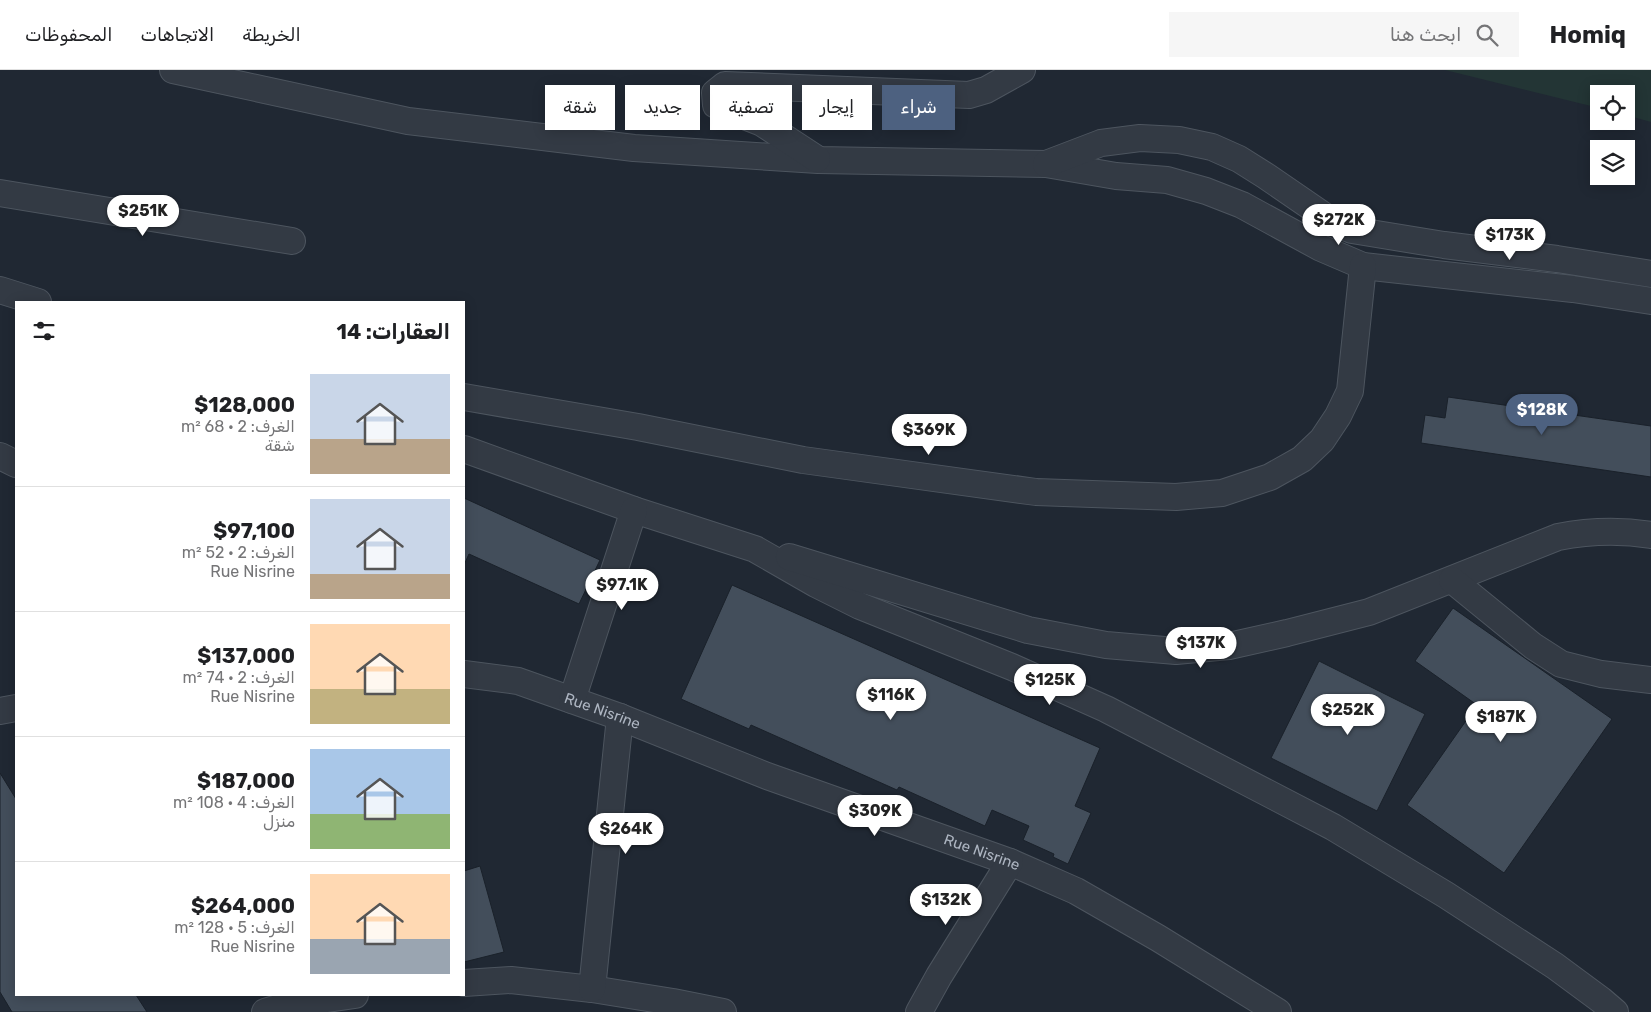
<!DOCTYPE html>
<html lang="ar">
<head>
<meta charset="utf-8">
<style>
  :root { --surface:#fff; --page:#f6f6f6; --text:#202124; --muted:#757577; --line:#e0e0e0; --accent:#4d6180 }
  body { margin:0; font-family:Rubik,Cairo,sans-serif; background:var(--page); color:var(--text); direction:rtl; height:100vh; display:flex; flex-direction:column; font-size:19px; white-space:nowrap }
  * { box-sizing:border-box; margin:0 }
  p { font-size:16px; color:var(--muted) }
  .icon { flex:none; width:28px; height:28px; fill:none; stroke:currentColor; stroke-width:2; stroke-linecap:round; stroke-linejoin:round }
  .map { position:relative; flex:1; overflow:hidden; direction:ltr }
  .side { position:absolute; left:15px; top:231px; width:450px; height:695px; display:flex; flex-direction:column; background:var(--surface); border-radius:0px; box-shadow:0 2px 12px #0003; direction:rtl }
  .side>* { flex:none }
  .banner { position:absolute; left:480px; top:15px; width:475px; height:45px; direction:rtl; display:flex; gap:10px }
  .buttons { position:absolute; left:1590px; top:15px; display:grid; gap:10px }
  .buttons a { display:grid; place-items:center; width:45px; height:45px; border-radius:0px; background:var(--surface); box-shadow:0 2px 12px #0003; font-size:25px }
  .price { position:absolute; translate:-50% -42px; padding:0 11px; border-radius:18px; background:#fff; color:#222; font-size:16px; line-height:32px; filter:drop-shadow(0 1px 2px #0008) }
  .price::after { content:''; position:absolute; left:50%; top:30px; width:15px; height:11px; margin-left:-8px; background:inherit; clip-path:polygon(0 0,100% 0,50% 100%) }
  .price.current { background:var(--accent); color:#fff }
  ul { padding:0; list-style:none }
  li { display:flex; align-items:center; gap:15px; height:125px; padding:0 15px }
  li+li { border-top:1px solid var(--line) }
  li span { display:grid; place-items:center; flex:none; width:140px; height:100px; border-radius:0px; color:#555 }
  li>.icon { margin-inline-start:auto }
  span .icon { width:60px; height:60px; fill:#fffc; stroke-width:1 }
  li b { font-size:21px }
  h2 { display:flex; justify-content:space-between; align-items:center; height:60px; padding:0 15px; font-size:21px }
  .pill { padding:0 18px; border-radius:0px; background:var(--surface); box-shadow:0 2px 12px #0003; font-size:18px; line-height:45px }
  .pill.current { background:var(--accent); color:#fff }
  header { display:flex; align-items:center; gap:30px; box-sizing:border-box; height:70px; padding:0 25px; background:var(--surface); border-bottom:1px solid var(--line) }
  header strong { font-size:24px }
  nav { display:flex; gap:28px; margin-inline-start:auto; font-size:18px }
  .search { width:350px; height:45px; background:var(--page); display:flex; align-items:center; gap:12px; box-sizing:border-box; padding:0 18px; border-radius:0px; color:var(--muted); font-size:19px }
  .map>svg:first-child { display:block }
  .green { fill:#233535 }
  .building { fill:#434e5b; stroke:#1a212a }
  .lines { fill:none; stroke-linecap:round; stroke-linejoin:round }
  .minor-casing { stroke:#4d555f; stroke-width:28 }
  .minor { stroke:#333a44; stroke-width:26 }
  .labels { text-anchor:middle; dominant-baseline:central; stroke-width:5; stroke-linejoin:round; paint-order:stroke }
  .street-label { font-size:15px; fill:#adb5c1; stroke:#191f28 }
</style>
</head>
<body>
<header>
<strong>Homiq</strong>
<div class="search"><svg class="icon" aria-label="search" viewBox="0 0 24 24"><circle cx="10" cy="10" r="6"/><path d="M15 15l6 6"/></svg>ابحث هنا</div>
<nav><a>الخريطة</a><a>الاتجاهات</a><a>المحفوظات</a></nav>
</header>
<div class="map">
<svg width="1651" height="942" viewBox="0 0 1651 942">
  <rect width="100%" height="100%" fill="#202833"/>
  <path class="green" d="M1445 0H1651V52L1626 45V24H1599V38Z"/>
  <g class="building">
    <path d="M1448 327 1651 356V407L1421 373 1425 345 1445 348Z"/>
    <path d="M464 428 600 490 579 534 469 484 464 495Z"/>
    <path d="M732 515 1100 678 1075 736 1091 743 1068 794 1053 787 1054 784 1023 770 1029 756 992 740 985 756 899 717 897 720 751 655 749 659 681 629Z"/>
    <path d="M1453 538 1612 649 1504 803 1407 735 1477 635 1415 591Z"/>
    <path d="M1319 591 1425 644 1377 741 1271 688Z"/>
    <path d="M0 703 16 729V925H136L147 942H12L0 922Z"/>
    <path d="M480 796 504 882 464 892V801Z"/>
  </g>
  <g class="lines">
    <defs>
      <g id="minor">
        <path d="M173 0 408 51 634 78 818 90 1046 94 1116 106 1167 110 1206 121 1242 135 1321 178 1363 196 1573 219 1651 231"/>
        <path d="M817 89 762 53 716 35 715 23 725 15 969 25 986 20 1022 0"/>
        <path d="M1046 94 1101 73 1140 68 1179 70 1212 77 1239 89 1266 106 1333 152 1352 160 1444 175 1557 189 1651 204"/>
        <path d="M0 123 292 171"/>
        <path d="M0 220 38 232"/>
        <path d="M464 327 638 357 803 390 1036 422 1176 427 1222 423 1270 407 1302 389 1322 370 1338 346 1350 321 1363 196"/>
        <path d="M464 379 634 440 755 479 816 514 860 536 1012 597 1106 639 1333 757 1446 825 1555 896 1601 930 1615 942"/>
        <path d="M0 386 16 394"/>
        <path d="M789 487 1028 560 1106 575 1176 581 1229 576 1287 563 1369 542 1558 467C1589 461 1620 460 1651 465"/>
        <path d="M1452 510 1533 576 1561 594 1601 604 1651 610"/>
        <path id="s1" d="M464 604 518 611 620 647 767 706 1010 792 1076 821 1158 868 1278 942"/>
        <path d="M572 630 634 440"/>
        <path d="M0 641 16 638"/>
        <path d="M464 913 511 910 592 919 673 932 723 942"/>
        <path d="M592 919 620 647"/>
        <path d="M265 942 291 934 355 925"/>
        <path d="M919 942 939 906 1010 792"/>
      </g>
    </defs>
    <use href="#minor" class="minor-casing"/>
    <use href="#minor" class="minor"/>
  </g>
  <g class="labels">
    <g class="street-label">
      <text stroke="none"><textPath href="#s1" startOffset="144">Rue Nisrine</textPath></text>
      <text stroke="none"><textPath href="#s1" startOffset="549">Rue Nisrine</textPath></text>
    </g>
  </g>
</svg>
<div class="buttons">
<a><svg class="icon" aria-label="locate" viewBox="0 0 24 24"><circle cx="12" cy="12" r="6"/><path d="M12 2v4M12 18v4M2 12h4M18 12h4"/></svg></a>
<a><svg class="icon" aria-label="layers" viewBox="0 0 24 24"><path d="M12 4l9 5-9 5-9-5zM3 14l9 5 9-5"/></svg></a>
</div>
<b class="price" style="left:143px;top:167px">$251K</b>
<b class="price" style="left:1339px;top:176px">$272K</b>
<b class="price" style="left:1510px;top:191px">$173K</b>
<b class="price current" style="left:1542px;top:366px">$128K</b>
<b class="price" style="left:929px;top:386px">$369K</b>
<b class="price" style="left:622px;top:541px">$97.1K</b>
<b class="price" style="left:1201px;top:599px">$137K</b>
<b class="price" style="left:1050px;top:636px">$125K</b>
<b class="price" style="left:891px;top:651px">$116K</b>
<b class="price" style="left:1348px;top:666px">$252K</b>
<b class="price" style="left:1501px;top:673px">$187K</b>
<b class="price" style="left:875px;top:767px">$309K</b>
<b class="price" style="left:626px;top:785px">$264K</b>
<b class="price" style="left:946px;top:856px">$132K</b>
<div class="banner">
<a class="pill current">شراء</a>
<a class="pill">إيجار</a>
<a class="pill">تصفية</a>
<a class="pill">جديد</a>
<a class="pill">شقة</a>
</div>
<section class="side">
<h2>العقارات: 14<svg class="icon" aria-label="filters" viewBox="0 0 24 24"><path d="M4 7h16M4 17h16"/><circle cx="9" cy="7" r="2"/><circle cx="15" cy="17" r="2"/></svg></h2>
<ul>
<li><span style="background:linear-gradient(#c9d6e8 65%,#b9a48a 0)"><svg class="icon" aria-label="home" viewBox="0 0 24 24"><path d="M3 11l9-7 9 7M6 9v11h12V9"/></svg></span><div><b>$128,000</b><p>الغرف: 2 · 68 m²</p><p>شقة</p></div></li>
<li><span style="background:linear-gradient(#c9d6e8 75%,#b9a48a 0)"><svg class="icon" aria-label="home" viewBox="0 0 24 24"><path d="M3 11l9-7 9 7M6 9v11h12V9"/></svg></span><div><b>$97,100</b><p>الغرف: 2 · 52 m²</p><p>Rue Nisrine</p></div></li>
<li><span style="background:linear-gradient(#ffd9b3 65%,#c2b280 0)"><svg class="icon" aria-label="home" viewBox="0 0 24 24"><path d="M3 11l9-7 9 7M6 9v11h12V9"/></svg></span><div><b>$137,000</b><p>الغرف: 2 · 74 m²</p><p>Rue Nisrine</p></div></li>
<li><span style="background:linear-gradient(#a9c7e8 65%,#8fb573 0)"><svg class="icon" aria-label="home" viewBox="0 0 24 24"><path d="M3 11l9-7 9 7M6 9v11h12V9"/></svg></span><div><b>$187,000</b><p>الغرف: 4 · 108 m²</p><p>منزل</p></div></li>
<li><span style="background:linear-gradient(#ffd9b3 65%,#9aa5b1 0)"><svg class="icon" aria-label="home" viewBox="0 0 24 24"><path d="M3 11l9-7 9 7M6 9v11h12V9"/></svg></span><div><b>$264,000</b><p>الغرف: 5 · 128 m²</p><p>Rue Nisrine</p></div></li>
</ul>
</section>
</div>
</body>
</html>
